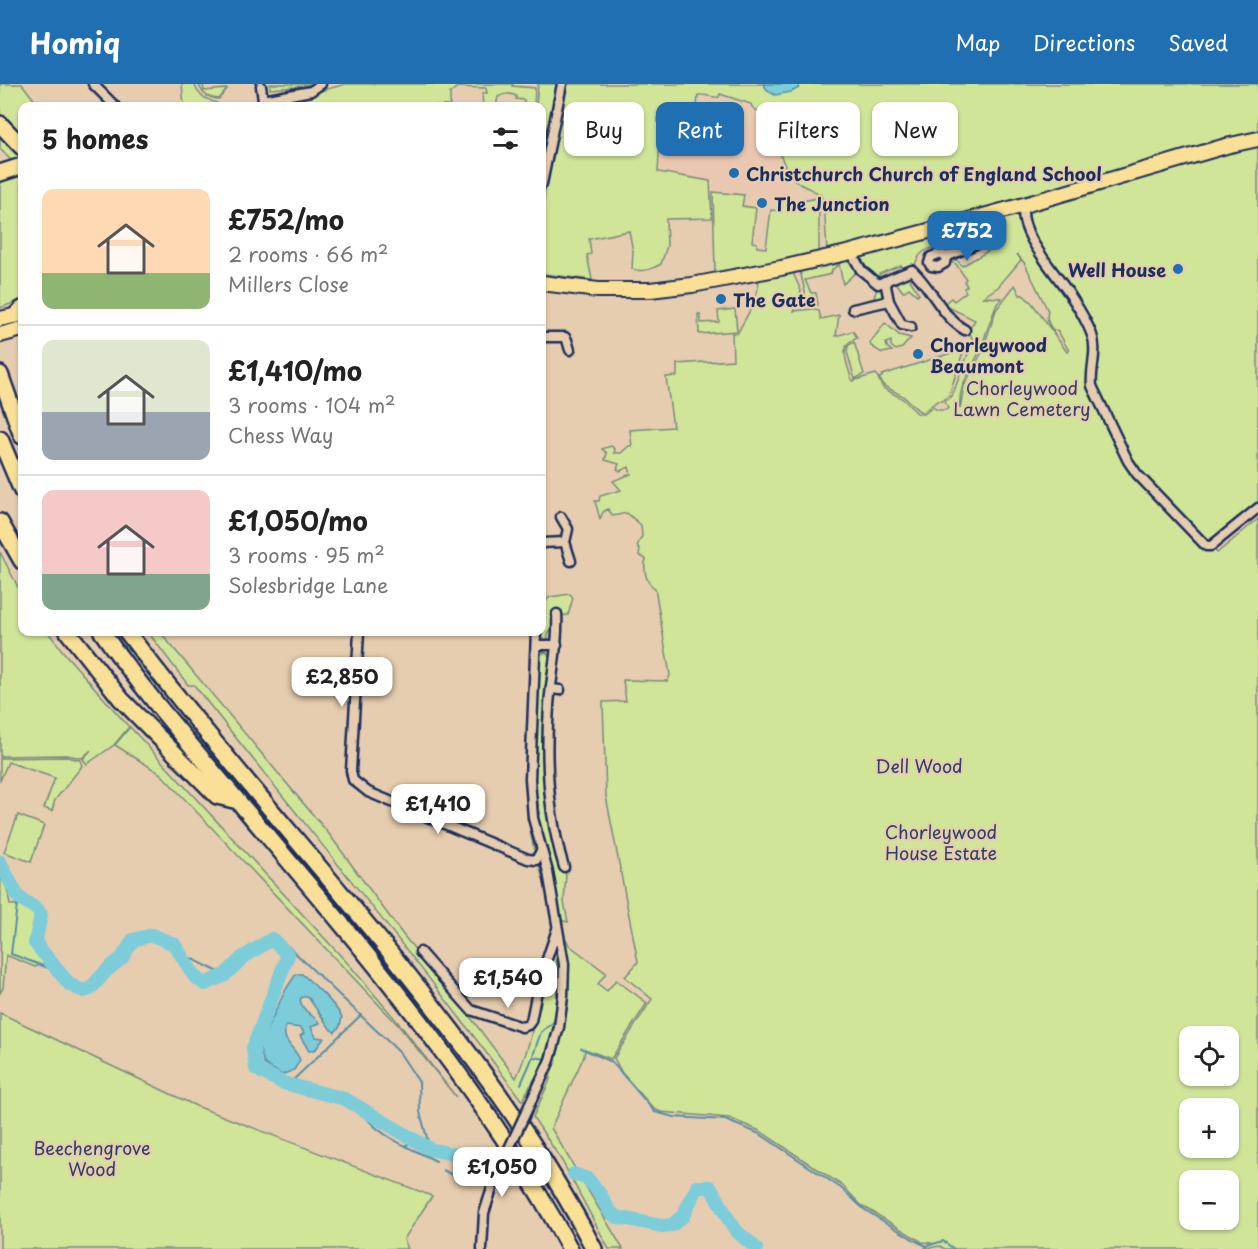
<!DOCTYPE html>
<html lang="en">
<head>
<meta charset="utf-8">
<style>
  :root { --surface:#fff; --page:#f2f2f2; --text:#222; --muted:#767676; --line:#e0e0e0; --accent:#1f6fb2 }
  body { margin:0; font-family:"Playpen Sans",sans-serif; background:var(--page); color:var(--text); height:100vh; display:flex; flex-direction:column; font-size:22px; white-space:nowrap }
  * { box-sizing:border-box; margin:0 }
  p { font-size:20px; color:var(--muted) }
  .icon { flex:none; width:33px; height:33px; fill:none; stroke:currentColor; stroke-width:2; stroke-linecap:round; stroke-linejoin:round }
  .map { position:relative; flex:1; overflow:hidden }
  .side { position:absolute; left:18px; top:18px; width:528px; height:534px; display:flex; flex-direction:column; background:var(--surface); border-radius:12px; box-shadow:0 2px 4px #0004 }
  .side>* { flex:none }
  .hud { position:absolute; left:564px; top:18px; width:570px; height:54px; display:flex; gap:12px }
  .controls { position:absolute; left:1179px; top:942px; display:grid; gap:12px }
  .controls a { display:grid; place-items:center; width:60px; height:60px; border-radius:12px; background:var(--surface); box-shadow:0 2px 4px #0004; font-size:30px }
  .price { position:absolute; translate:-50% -51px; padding:0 14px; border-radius:12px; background:#fff; color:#222; font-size:20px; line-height:39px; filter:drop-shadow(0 2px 3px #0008) }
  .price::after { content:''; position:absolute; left:50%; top:36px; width:18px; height:14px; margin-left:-9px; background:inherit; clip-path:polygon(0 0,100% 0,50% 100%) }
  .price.selected { background:var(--accent); color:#fff }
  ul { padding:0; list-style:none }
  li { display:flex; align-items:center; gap:18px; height:150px; padding:0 24px }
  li+li { border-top:2px solid var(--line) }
  li span { display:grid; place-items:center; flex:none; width:168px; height:120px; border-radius:12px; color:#555 }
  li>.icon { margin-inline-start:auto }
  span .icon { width:72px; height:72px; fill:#fffc; stroke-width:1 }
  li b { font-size:26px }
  h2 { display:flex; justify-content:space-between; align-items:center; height:72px; padding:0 24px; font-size:26px }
  .chip { padding:0 21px; border-radius:12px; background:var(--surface); box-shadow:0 2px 4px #0004; font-size:21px; line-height:54px }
  .chip.selected { background:var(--accent); color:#fff }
  header { display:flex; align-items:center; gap:36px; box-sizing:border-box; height:84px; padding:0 30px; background:var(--accent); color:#fff }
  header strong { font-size:28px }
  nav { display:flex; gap:33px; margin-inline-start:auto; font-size:21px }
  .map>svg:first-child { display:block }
  .built { fill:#ebc7b1 }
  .green { fill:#d1e599; stroke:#768a7c; stroke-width:1.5; fill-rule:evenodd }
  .water { fill:#7dccd9; stroke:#568da8; stroke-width:1.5 }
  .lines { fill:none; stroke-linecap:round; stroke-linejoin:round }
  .stream { stroke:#568da8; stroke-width:2 }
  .river { stroke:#7dccd9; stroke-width:14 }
  .street-casing { stroke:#1b2f5e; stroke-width:13 }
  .primary-casing { stroke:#1b2f5e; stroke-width:18 }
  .highway-casing { stroke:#1b2f5e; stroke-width:20 }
  .street { stroke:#e7cdaf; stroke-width:8 }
  .primary { stroke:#fadf96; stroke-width:14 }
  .highway { stroke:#fadf96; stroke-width:15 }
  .street-bridge-casing { stroke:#1b2f5e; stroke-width:13; stroke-linecap:butt }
  .street-bridge { stroke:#e7cdaf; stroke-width:8 }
  .poi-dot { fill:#1f6fb2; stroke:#e7cdaf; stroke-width:2 }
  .labels { text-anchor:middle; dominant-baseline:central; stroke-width:4.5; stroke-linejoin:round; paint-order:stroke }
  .poi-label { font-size:18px; font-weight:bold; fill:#1b2f5e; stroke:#e7cdaf; text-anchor:start }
  .park-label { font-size:18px; fill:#2d4164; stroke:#e7cdaf }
</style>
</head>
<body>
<header>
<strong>Homiq</strong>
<nav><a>Map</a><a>Directions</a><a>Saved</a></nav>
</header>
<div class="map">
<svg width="1258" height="1165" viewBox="0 0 1258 1165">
  <rect width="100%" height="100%" fill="#e7cdaf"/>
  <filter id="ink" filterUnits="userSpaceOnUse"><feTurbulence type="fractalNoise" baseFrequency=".0167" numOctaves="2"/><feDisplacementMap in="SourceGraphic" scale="12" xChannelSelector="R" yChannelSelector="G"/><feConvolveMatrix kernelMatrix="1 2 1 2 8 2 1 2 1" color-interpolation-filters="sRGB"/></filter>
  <g filter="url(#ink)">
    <path class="built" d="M752 27 761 34 786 92 791 116 713 107 712 95 660 88 664 39 659 38 660 30 752 42Z"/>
    <g class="green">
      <path d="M0 0H22L39 22H22V57L0 31Z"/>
      <path d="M182 0H195C196 11 207 16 217 19L218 22H184Z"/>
      <path d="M270 0H316L309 4 307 2 270 5Z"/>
      <path d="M346 0H513L512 2 535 4 534 22H524V16L516 15V12C509 9 505 9 498 13L496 22H483L482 9H487L486 4 457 3 450 9V22H281H288L287 16Z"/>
      <path d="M538 0H557L550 39 545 46 542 45V22H536Z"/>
      <path d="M569 0H1258V51L958 136 827 168 824 118 820 110 798 99 788 89 761 25 758 27 752 23 751 20 720 10 719 13C711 14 706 10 698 11L696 34 658 29V39L661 40 658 88 710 97 712 134 666 135 667 162 661 180C652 185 643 189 632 185L633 167 629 147 589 155 591 170 587 171 592 196 544 190C536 126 552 64 564 2Z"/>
      <path d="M199 1H203L204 7 227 5 219 15C208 14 203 11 199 1Z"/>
      <path d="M0 47 22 70V79L15 80 0 65Z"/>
      <path d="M1258 62V418L1209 459 1217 469 1258 435V1165H945L940 1162 924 1165 931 1159 922 1158 861 1121 843 1102 760 1047 729 1034 661 1028 654 1025 622 989 614 974 652 915 625 893 638 878 606 712 603 618 626 617 623 596 668 597 670 591 655 504C646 500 643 485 646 475L639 471 640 465 637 462 642 452 641 441 627 429 613 432 608 425 603 428 600 435 595 417H599L600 412 621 406 613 397 631 390 629 383 620 387 617 385 619 380 605 376 607 369 602 365 611 362 615 365 614 369H621L629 362H632L630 346 673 343 666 293 677 292V280L733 276 732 249 737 250C747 231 758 217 759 195L793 189 801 207 794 227 812 225 819 227 821 235 839 231 836 252 853 247 857 254C836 262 848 280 852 297L876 290 883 304 903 315 918 330H924L933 323 937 326H946L948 324 945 318 952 312 973 257 969 246 975 236 948 223 945 219 951 214 954 217 966 208 964 204 967 202 964 197 966 195 956 180 950 178 951 174 958 177 962 182 990 166 976 151 956 161V165L949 168 950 164C934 161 919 165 915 181L904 186 901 181 879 190 886 214 876 217 874 214 877 204 855 189 843 200 839 180 832 186 831 190 805 196 811 209H816L818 221H809L805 218V207L800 187 1041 123 1228 68ZM1017 170 1025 180 1048 227C1046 235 1048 240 1053 246L1058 247 1069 267 1067 268 1032 219 1023 211H1020L1015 201 996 226 982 268 964 302 960 325C957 302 972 286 980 266 986 251 990 236 997 220L1002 214 983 213 998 203 1021 176ZM1190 952H1228V992H1190ZM1190 1024H1228V1064H1190ZM1190 1096H1228V1136H1190Z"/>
      <path d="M22 88V213L21 216 0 224V96Z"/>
      <path d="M713 108 744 111 742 122 756 124 752 158 757 159V163L766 164 771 126 781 127 782 116 792 118V121H796V118L819 114V170L715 188Z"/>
      <path d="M911 191 914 193 910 196 919 210 917 211 909 204 903 208 895 197Z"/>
      <path d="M735 225 737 247 699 250 698 230H700L701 239 719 238 718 227Z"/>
      <path d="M885 239 899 251 911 254 902 264 896 266 891 262V257L886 259 887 263 892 267 882 269 871 262 870 259Z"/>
      <path d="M854 258 864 290 855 295 847 268 848 262Z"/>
      <path d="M964 265 949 311 943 317H937L923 328 919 327 903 312 884 302 879 294 882 293V291Z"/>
      <path d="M0 468 22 511V548H48L65 570 129 643 114 661 87 680 83 675 91 666 82 674 67 671 0 672Z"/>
      <path d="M570 510 573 514 568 531 556 532V541L549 548 547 556 539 555 535 548H542V521L550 513Z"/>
      <path d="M148 548H160L329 750 403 851 462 922 516 994C535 954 538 911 550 869L556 870C559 904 557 939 546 971 541 987 529 1002 522 1017 418 874 303 740 194 601H188Z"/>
      <path d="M546 568 552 576 547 652 561 783 566 790 564 818 568 838 560 836 554 813 547 809C542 787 533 768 530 746L534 742 540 728 533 695 539 571Z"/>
      <path d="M130 643 351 883 401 942 456 1013 398 941 161 690 115 661Z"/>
      <path d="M67 673 80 676 82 682 55 716 52 727 44 724 55 694 8 678 0 697V674Z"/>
      <path d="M18 731 44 741 31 778 4 768Z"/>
      <path d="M1 790 7 804 10 821C23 820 29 823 37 833L33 859 48 878 35 883 6 871 3 904 0 909Z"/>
      <path d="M565 853 569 861 606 889 598 900 607 907 616 896 647 919 611 975 585 965 584 972 551 1044 623 1165H609L562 1077 533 1033 549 998 568 920Z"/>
      <path d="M0 929 196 1022 432 1112 404 1155 408 1165H0Z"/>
    </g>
    <g class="water">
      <path d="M763 0H797L799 4 791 8 775 11 768 7Z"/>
      <path d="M296 890H302C314 900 335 920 342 933L340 942 335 948 331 946 308 913H302L300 916C303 928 312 930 320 939L311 943 316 953 324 954 316 965 309 967 300 952 304 949 301 944 286 942C280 957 295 963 300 976L294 986 282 991 264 980 259 962 286 905Z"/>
    </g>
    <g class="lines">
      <g class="stream">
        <path d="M18 813 11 870 59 888"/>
        <path d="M276 859 289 863 399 968 419 998 420 1028 430 1065"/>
        <path d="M180 869 225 891"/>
        <path d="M581 964 612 978 655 1028 674 1033 725 1036 760 1050 841 1104 865 1126 916 1157 927 1162 943 1157 954 1165"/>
        <path d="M533 973 547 975"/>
        <path d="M289 1000 361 931"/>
        <path d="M521 1000 531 977 541 948 556 936"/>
        <path d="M358 1022C375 1052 407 1062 436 1077"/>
        <path d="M406 1061 417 1057"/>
        <path d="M443 1086 463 1097 470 1090 474 1075"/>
      </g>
      <g class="river">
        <path d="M0 778 18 813 38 826 41 831 35 859 70 901 84 907 90 905 107 886 122 874 133 856 152 851 174 860 195 893 205 900 225 891 242 874 272 855 288 871 253 964 256 985 283 999 345 1015 430 1065 479 1076"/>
        <path d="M574 1090 588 1095 600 1110 610 1128 617 1133 662 1142 672 1141 683 1132 697 1103H710C720 1116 725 1133 735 1145 741 1153 750 1157 756 1165"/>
      </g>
      <defs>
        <g id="street">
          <path d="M93 0 115 22"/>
          <path d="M261 2 263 16"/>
          <path d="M263 22V16L311 7 321 0"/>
          <path d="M542 100 562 0"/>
          <path d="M1024 121C1016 148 1058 191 1072 214 1080 226 1087 238 1092 251 1098 267 1090 285 1092 302L1128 377 1137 390 1206 462H1211L1258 424"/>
          <path d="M851 168 861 186 878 200 912 186C932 204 942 233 965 246"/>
          <path d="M941 169 946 173 945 179 938 183 931 182 929 179 931 173Z"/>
          <path d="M946 173 978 159"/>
          <path d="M885 197 889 217 902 241 911 243"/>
          <path d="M853 225 889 217"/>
          <path d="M542 253H565L567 256 570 266"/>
          <path d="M561 433 568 445 565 458 571 477"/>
          <path d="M542 459 565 458"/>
          <path d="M557 530C559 561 551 591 549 622 545 676 548 731 564 783"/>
          <path d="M359 548 351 687 353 696 368 708 528 775 536 776 541 767"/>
          <path d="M537 561H557"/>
          <path d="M551 605 560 606"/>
          <path d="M420 868 471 926 522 943 528 941 531 937 538 902 557 845"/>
          <path d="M535 1009 550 976 559 943 563 912 564 880 548 788 533 734 530 695 536 548"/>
          <path d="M482 1165 484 1129 496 1092"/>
        </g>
        <g id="primary">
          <path d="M542 199 598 206H650L692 201 781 184 851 168 1024 121 1226 62 1258 55"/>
          <path d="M0 235 22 230"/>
          <path d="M0 251 22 245"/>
        </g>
        <g id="highway">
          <path d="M0 40 22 63"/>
          <path d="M0 89 22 82"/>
          <path d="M16 231 22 225"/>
          <path d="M0 290 22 352"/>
          <path d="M0 355 22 407"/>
          <path d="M0 438 22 477"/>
          <path d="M68 548 121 615 217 712 238 717"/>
          <path d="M102 548C143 607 192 662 238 717 358 859 482 1001 570 1165"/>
          <path d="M127 548C216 665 314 774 406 888 476 976 543 1065 594 1165"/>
        </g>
      </defs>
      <use href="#street" class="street-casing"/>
      <use href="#primary" class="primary-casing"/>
      <use href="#highway" class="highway-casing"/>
      <use href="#street" class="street"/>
      <use href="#primary" class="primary"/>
      <use href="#highway" class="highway"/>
      <defs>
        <path id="street-bridge" d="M496 1092 535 1009"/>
      </defs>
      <use href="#street-bridge" class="street-bridge-casing"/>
      <use href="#street-bridge" class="street-bridge"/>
    </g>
  </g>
  <g class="poi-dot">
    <circle cx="734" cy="89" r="6"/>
    <circle cx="762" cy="119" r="6"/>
    <circle cx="1178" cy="185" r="6"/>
    <circle cx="721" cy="215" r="6"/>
    <circle cx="918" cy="270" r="6"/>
  </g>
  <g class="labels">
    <g class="poi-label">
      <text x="746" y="89">Christchurch Church of England School</text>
      <text x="774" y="119">The Junction</text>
      <text x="1166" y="185" text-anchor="end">Well House</text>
      <text x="733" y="215">The Gate</text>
      <text x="930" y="260">Chorleywood<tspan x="930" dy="21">Beaumont</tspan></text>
    </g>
    <g class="park-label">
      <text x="1022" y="303">Chorleywood<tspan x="1022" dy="21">Lawn Cemetery</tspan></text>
      <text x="919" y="681">Dell Wood</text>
      <text x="941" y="747">Chorleywood<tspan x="941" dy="21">House Estate</tspan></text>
      <text x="92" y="1063">Beechengrove<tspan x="92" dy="21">Wood</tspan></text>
    </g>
  </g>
</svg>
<div class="controls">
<a><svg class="icon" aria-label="locate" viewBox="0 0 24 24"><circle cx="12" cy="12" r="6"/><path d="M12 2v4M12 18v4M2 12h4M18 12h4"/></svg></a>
<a>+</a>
<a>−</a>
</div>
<b class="price selected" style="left:967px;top:178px">£752</b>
<b class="price" style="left:342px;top:624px">£2,850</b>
<b class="price" style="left:438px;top:751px">£1,410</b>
<b class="price" style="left:508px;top:925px">£1,540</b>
<b class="price" style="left:502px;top:1114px">£1,050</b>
<div class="hud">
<a class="chip">Buy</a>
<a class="chip selected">Rent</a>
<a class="chip">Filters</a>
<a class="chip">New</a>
</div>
<section class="side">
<h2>5 homes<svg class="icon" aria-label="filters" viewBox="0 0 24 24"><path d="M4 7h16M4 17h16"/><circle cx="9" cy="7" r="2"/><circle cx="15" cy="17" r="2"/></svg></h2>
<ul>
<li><span style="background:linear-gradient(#ffd9b3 70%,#8fb573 0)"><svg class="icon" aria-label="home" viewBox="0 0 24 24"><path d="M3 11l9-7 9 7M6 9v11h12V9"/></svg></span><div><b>£752/mo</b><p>2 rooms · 66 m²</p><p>Millers Close</p></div></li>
<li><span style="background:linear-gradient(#dfe7d0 60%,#9aa5b1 0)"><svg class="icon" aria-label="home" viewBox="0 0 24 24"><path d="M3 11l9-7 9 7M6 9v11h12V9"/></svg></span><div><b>£1,410/mo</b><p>3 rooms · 104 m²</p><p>Chess Way</p></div></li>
<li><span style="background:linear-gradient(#f6c9c9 70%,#7fa58c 0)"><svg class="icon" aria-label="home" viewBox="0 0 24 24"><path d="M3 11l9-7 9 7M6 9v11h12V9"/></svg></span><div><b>£1,050/mo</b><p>3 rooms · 95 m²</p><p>Solesbridge Lane</p></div></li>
</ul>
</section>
</div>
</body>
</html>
